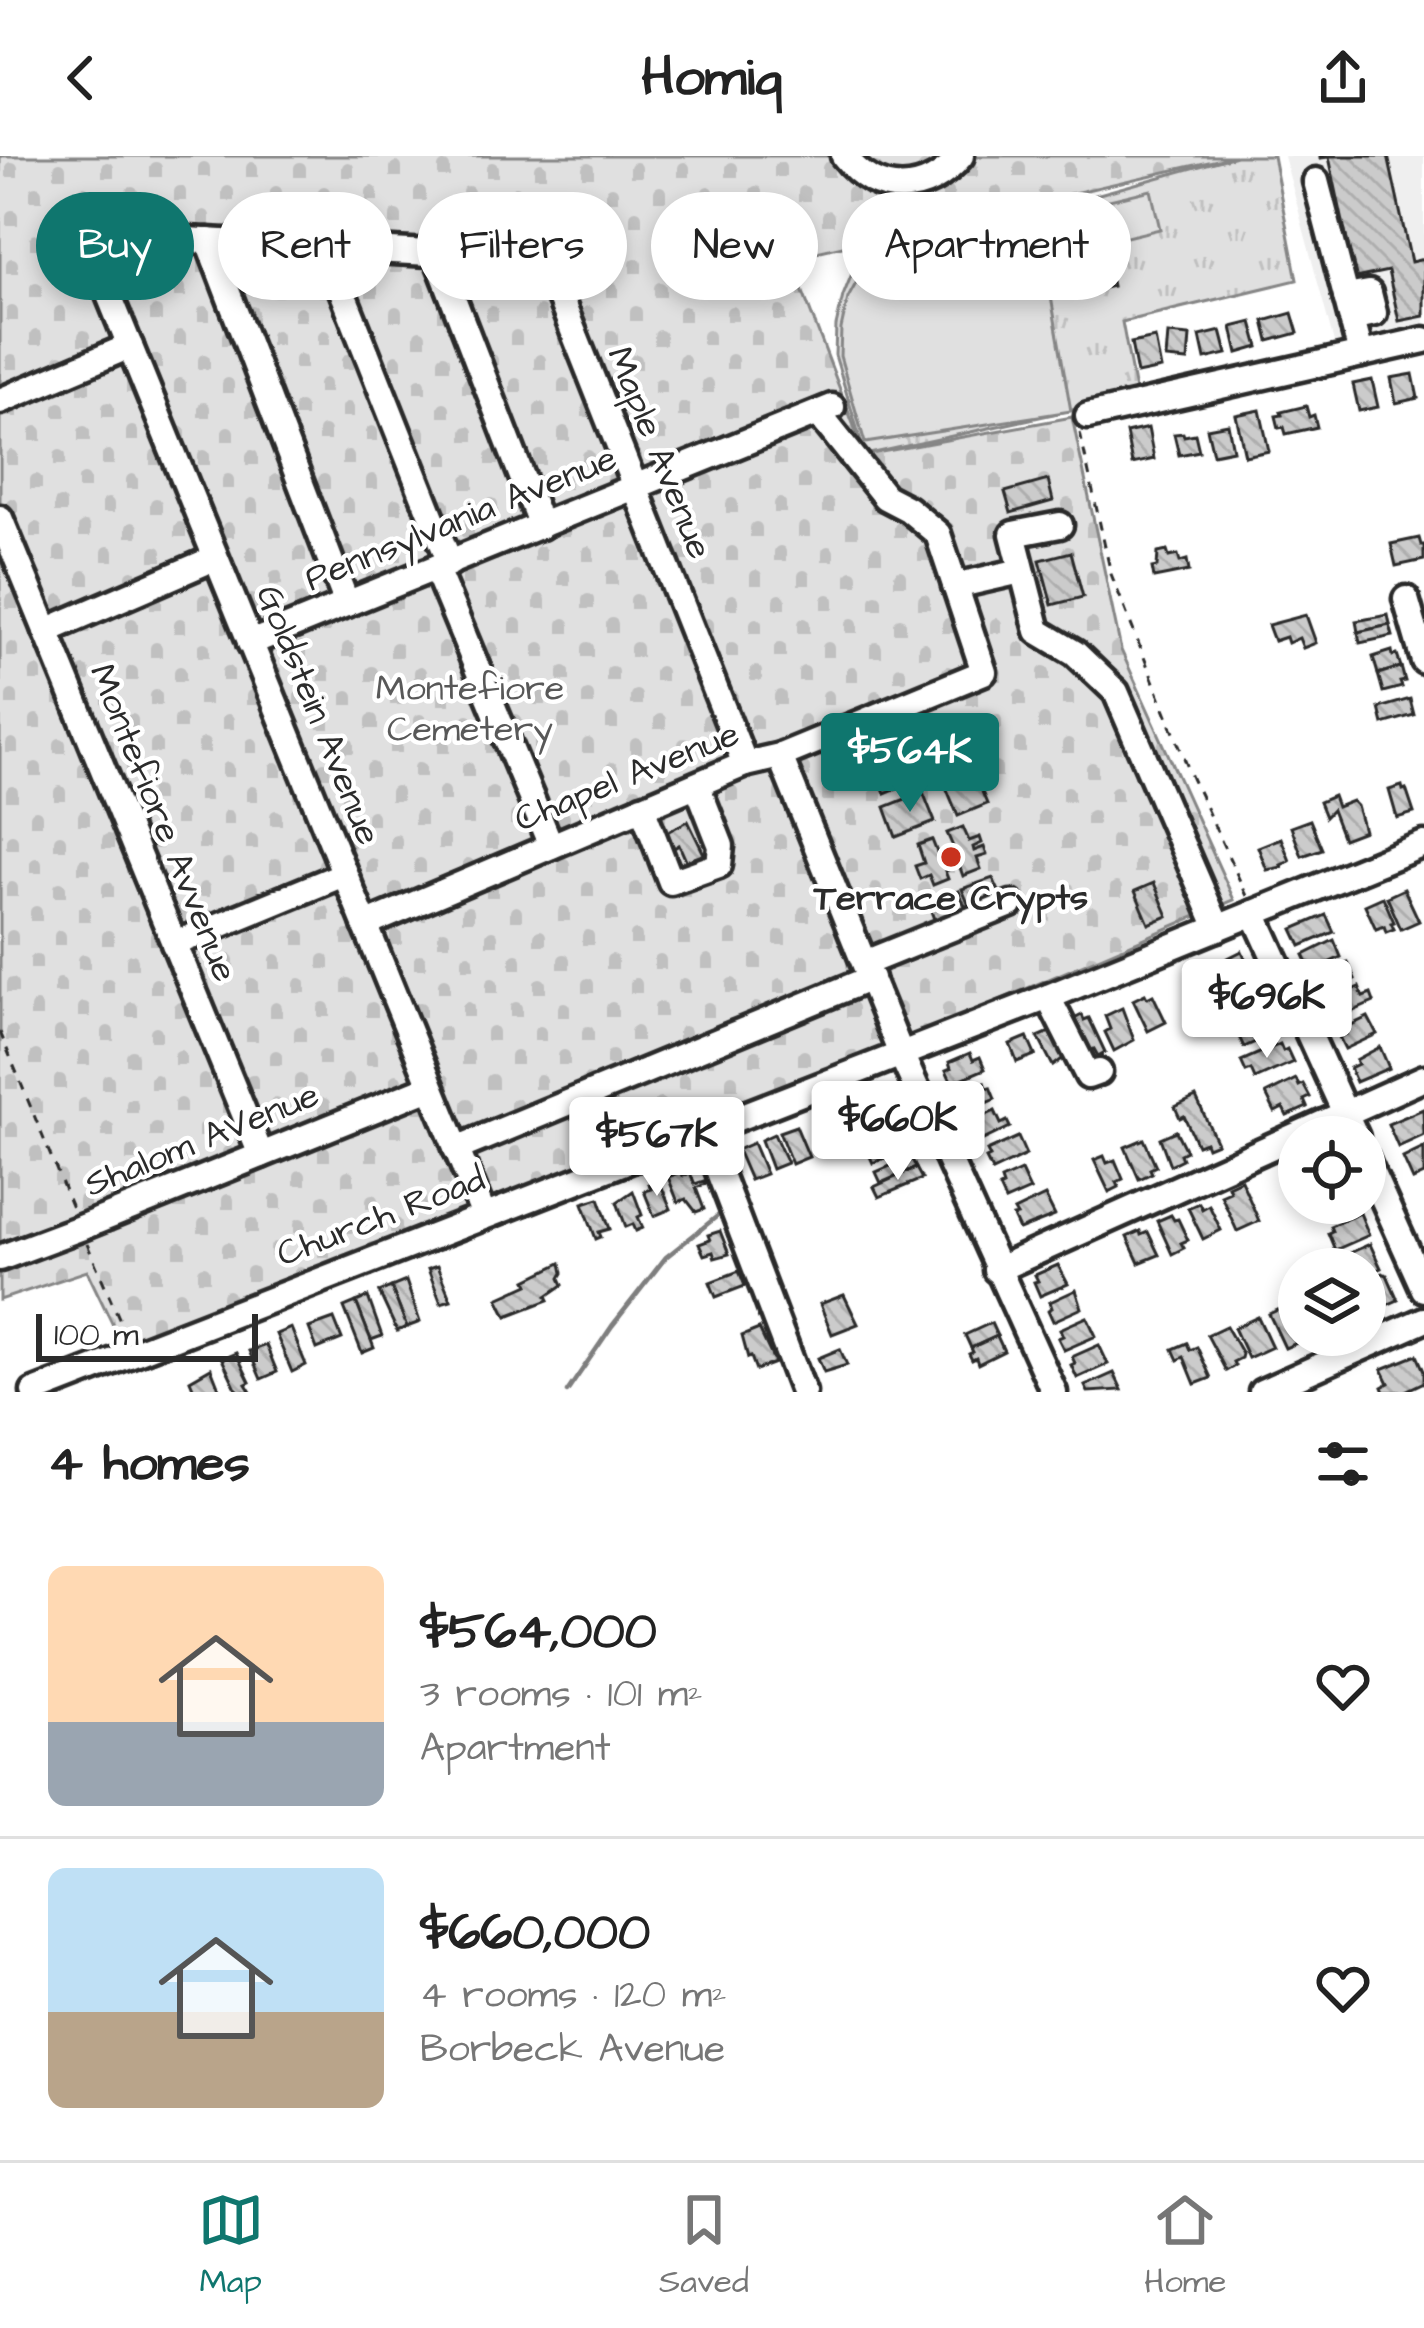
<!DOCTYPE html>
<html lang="en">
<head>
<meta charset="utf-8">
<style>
  :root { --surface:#fff; --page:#f6f6f6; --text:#222; --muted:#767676; --line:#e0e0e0; --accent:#0f766e }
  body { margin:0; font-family:"Architects Daughter",sans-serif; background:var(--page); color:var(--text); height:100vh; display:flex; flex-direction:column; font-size:45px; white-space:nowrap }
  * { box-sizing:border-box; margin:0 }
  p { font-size:39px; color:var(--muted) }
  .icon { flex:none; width:66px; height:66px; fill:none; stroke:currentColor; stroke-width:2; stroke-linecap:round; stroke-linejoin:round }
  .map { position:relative; height:1236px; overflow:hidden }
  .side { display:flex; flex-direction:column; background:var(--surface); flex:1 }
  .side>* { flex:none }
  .guide { position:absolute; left:36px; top:36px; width:1353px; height:108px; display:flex; gap:24px }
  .fabs { position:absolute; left:1278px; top:960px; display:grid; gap:24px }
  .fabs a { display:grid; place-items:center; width:108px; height:108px; border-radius:50%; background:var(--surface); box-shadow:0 6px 18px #0003; font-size:60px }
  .scale { position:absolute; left:36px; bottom:30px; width:222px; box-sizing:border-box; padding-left:12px; border:6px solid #2b2b2b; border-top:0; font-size:33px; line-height:42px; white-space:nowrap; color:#2b2b2b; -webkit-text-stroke:9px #fff; paint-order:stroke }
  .price { position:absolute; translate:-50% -102px; padding:0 27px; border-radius:12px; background:#fff; color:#222; font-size:39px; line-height:78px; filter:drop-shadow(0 3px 6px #0008) }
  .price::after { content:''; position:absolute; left:50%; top:72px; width:36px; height:27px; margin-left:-18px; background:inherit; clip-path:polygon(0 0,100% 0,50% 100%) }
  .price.active { background:var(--accent); color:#fff }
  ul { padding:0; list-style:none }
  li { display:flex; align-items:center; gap:36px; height:300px; padding:0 48px }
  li+li { border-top:3px solid var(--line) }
  li span { display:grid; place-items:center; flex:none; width:336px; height:240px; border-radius:18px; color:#555 }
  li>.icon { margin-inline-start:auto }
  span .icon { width:144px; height:144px; fill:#fffc; stroke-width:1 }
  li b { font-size:51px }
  h2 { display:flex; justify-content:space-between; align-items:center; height:144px; padding:0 48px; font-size:51px }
  .pill { padding:0 42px; border-radius:54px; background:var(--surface); box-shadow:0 6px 18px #0003; font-size:42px; line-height:108px }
  .pill.active { background:var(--accent); color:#fff }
  header { display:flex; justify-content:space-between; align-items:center; height:156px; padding:0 48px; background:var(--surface); font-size:54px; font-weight:700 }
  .tab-bar { display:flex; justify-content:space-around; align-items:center; height:168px; border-top:3px solid var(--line); background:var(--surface); font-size:33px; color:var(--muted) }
  .tab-bar a { display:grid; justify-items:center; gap:6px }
  .tab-bar .active { color:var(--accent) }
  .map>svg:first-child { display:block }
  .built { fill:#efefef }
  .cemetery { fill:url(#cemetery-stones); stroke:#868686; stroke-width:3 }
  .park { fill:url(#park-tufts); stroke:#868686; stroke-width:3 }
  .pitch { fill:#e0e0e0; stroke:#868686; stroke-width:3 }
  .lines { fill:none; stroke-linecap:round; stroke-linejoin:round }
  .stream { stroke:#7e7e7e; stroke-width:4.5 }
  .building { fill:url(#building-back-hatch); stroke:#2b2b2b; stroke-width:3 }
  .minor-casing { stroke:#2b2b2b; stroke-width:33 }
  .path { stroke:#2b2b2b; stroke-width:3; stroke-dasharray:9 9; stroke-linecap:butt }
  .minor { stroke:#fff; stroke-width:24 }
  .poi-dot { fill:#c8321e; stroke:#fff; stroke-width:4.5 }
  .labels { text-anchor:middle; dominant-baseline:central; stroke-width:9; stroke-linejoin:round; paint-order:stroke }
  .street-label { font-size:36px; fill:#2b2b2b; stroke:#fff }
  .park-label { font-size:36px; fill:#585858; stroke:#fff }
  .poi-label { font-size:36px; font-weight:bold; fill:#2b2b2b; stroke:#fff }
</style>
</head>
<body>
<header><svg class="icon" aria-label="back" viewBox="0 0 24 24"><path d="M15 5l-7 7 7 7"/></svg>Homiq<svg class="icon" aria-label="share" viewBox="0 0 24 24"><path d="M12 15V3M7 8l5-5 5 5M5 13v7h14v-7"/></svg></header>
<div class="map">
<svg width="1424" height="1236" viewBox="0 0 1424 1236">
  <defs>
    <pattern id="cemetery-stones" width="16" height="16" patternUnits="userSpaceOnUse" patternTransform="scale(3)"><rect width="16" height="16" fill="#e0e0e0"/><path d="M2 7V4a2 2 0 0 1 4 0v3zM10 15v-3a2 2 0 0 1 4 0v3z" fill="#c0c0c0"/></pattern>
    <pattern id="park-tufts" width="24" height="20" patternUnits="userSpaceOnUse" patternTransform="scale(3)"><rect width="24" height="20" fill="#e0e0e0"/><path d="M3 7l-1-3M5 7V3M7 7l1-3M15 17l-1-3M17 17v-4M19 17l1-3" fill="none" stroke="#c0c0c0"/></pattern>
    <pattern id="building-back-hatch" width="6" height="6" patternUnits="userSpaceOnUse" patternTransform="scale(3)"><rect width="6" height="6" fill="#cbcbcb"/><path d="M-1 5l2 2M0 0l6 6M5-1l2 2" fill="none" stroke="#aeaeae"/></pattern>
  </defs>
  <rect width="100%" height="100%" fill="#fff"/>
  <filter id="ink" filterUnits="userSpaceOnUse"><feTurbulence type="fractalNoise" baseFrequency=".00833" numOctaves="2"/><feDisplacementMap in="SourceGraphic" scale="24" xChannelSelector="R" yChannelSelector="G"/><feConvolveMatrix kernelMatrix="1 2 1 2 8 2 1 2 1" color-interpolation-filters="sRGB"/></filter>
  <g filter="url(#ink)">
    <path class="built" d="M1284 0H1424V167L1334 187Z"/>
    <path class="cemetery" d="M0 0H1235L790 102 865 299 1072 261 1121 494 1234 744 955 863 124 1192 87 1115 0 1144Z"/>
    <path class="park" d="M1236 0H1273L1297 124 1122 166 1136 240 865 299 835 199 836 170 843 140 853 115 891 92 973 73Z"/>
    <g class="pitch">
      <path d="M1151 34 1160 73 1081 92 1071 53Z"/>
      <path d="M1036 55 1071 255 865 287 840 200 841 173 848 142 860 120 892 97Z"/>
    </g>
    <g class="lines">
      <path class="stream" d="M567 1236 612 1170 666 1101 720 1058 717 1044"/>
    </g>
    <g class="building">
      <path d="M1320 0H1388L1411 106 1424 103V160L1399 165 1388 115 1355 122 1329 1 1320 2Z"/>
      <path d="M1108 110 1112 130 1072 139 1067 119Z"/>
      <path d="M1292 157 1298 177 1269 185 1264 165Z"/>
      <path d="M1252 166 1259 191 1238 197 1232 171Z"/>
      <path d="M1221 175 1227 198 1205 203 1200 180Z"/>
      <path d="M1168 178 1190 180 1188 205 1166 203Z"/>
      <path d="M1155 182 1161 213 1137 218 1131 187Z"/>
      <path d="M1413 218 1418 242 1396 247 1391 222Z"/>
      <path d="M1372 224 1378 251 1359 255 1353 228Z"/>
      <path d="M1306 250 1309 261 1314 259 1317 271 1286 278 1284 271 1279 272 1276 260 1282 259 1281 256Z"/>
      <path d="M1260 254 1269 295 1245 300 1236 259Z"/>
      <path d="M1228 268 1233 294 1213 298 1207 272Z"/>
      <path d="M1148 272 1154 303 1132 308 1126 277Z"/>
      <path d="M1183 277 1184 280 1195 278 1199 295 1179 299 1174 278Z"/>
      <path d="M1048 324 1053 345 1011 357 1005 336Z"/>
      <path d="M1419 382 1421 389H1424V404L1396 410 1391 388Z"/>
      <path d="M1167 395 1169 401 1178 399 1180 406 1187 404 1189 415 1154 422 1152 412 1157 411 1158 397Z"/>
      <path d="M1071 396 1083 441 1052 449 1040 404Z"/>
      <path d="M1306 459 1316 487 1303 492 1299 482 1288 487 1286 481 1274 485 1268 469Z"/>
      <path d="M1388 459 1390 469 1358 476 1356 465Z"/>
      <path d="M1390 469 1393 480 1360 487 1358 476Z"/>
      <path d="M1392 495 1393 500 1397 499 1401 511 1378 518 1373 501Z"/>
      <path d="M1401 511 1405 525 1400 526 1402 531 1383 536 1378 518Z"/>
      <path d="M1410 543 1414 559 1383 568 1379 552Z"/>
      <path d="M894 576 914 625 885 637 865 588Z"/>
      <path d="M968 602 987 648 958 660 939 614Z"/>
      <path d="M1402 630 1403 634 1406 633 1414 657 1397 662 1389 634Z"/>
      <path d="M923 636 935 666 896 681 885 651Z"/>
      <path d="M1333 640 1337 651 1352 645 1357 650 1364 675 1343 683 1332 654 1325 661 1319 646Z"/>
      <path d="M1310 664 1322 693 1302 700 1291 671Z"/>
      <path d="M688 665 706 702 688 709 679 689 674 692 667 676Z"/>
      <path d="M963 671 969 685 980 681 982 687 973 691 974 695 984 691 987 699 977 702 981 713 963 720 959 709 945 715 948 723 933 729 929 719 920 723 915 710 924 707 918 689 932 684 938 699 954 693 947 677Z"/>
      <path d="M1281 682 1290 705 1281 709 1282 711 1267 714 1258 691Z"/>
      <path d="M993 722 1004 746 972 757 962 733Z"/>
      <path d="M1154 727 1168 760 1149 768 1135 735Z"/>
      <path d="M1404 733 1419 765 1401 773 1387 741Z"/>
      <path d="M959 735 969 760 937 771 928 747Z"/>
      <path d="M1383 741 1394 766 1391 767 1394 773 1386 776 1384 770 1376 773 1365 749Z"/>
      <path d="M1326 759 1334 776 1301 790 1293 773Z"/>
      <path d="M1334 784 1341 801 1317 812 1315 809 1310 812 1304 799Z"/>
      <path d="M1242 795 1252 818 1238 825 1236 820 1225 826 1226 829 1207 839 1201 826 1208 822 1204 814Z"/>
      <path d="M1348 806 1355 823 1322 837 1314 820Z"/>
      <path d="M1251 829 1254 835 1260 832 1266 845 1225 863 1217 844Z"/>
      <path d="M1359 831 1363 841 1371 838 1374 846 1333 864 1325 846Z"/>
      <path d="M1145 838 1147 842 1153 839 1166 866 1148 875 1133 844Z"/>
      <path d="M1122 852 1134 884 1114 895 1105 876 1110 873 1105 860Z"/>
      <path d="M1082 859 1084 864 1089 862 1105 896 1098 900 1094 893 1088 896 1068 866Z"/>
      <path d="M1265 861 1267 866 1273 864 1278 876 1244 891 1238 879 1248 875 1246 869Z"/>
      <path d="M1368 861 1377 878 1345 893 1339 881 1346 878 1343 873Z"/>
      <path d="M1052 875 1054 881 1060 879 1069 898 1053 910 1038 881Z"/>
      <path d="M1027 881 1035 899 1017 906 1010 888Z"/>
      <path d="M1280 888 1283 895 1287 893 1293 906 1255 923 1251 914 1246 916 1241 905Z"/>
      <path d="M1380 891 1389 912 1356 926 1350 912 1358 908 1356 904Z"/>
      <path d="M970 897 973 904 980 901 985 913 952 927 946 914 951 912 949 906Z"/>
      <path d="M1296 923 1299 930 1303 928 1310 941 1304 944 1307 951 1287 960 1283 952 1275 956 1266 938Z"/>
      <path d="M984 926 986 932 990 931 995 943 966 956 960 944 964 942 961 936Z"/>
      <path d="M884 937 889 949 847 967 842 957Z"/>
      <path d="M1196 941 1217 987 1207 991 1205 986 1197 989 1184 960 1180 962 1175 951Z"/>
      <path d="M889 949 894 960 859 976 854 964Z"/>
      <path d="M1423 953 1424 979 1398 991 1388 968Z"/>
      <path d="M995 955 1001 968 1007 965 1010 971 979 986 973 973 977 971 974 965Z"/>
      <path d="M796 970 809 1001 792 1008 779 976Z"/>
      <path d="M898 970 903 980 860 999 856 989Z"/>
      <path d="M1176 975 1186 995 1180 998 1182 1003 1170 1009 1160 982Z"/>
      <path d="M774 978 787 1007 772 1013 761 984Z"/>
      <path d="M903 980 908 992 873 1007 868 996Z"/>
      <path d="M1018 981 1026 999 992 1015 986 1003 990 1001 987 995Z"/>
      <path d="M1144 983 1156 1010 1150 1013 1152 1017 1139 1023 1125 991Z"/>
      <path d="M753 987 766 1018 750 1024 737 994Z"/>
      <path d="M1424 992V1019L1413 1024 1403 1002Z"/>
      <path d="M1104 1000 1107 1007 1115 1004 1123 1023 1117 1026 1119 1031 1109 1036 1094 1004Z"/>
      <path d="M911 1001 916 1012 881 1027 876 1016Z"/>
      <path d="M916 1012 922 1023 879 1041 874 1031Z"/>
      <path d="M1021 1015 1030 1034 1005 1045 999 1032 1003 1030 1001 1024Z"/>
      <path d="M681 1016 683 1020 690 1017 695 1028 704 1025 705 1028 696 1032 704 1053 696 1056 686 1043 678 1046 668 1021Z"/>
      <path d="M659 1024 671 1053 654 1060 644 1035 651 1033 649 1028Z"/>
      <path d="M1241 1024 1259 1065 1237 1075 1221 1039 1230 1035 1228 1030Z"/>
      <path d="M633 1035 642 1059 638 1061 643 1072 636 1075 633 1068 626 1071 617 1046Z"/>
      <path d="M1045 1040 1055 1060 1019 1074 1013 1061 1017 1060 1014 1055Z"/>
      <path d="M599 1042 610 1073 599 1076 601 1081 596 1083 583 1047Z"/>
      <path d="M1199 1047 1202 1053 1209 1049 1221 1074 1203 1083 1188 1052Z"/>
      <path d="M1360 1057 1369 1079 1335 1094 1328 1077 1332 1075 1330 1070Z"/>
      <path d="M1171 1059 1174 1064 1178 1063 1188 1084 1181 1087 1184 1092 1172 1098 1157 1065Z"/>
      <path d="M720 1075 729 1098 715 1102 713 1096 704 1099 699 1088 710 1084 708 1079Z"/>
      <path d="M1140 1075 1141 1079 1148 1076 1159 1099 1139 1107 1127 1081Z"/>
      <path d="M1370 1088 1381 1112 1365 1119V1113H1342L1345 1110 1341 1101Z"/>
      <path d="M561 1107 563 1117 560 1122 563 1129 547 1140 549 1144 507 1160 498 1142 529 1128 527 1124Z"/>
      <path d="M1058 1109 1068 1128 1040 1140 1034 1126 1038 1125 1035 1119Z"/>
      <path d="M437 1110 451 1144 441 1147 428 1113Z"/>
      <path d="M739 1115 745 1130 716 1141 710 1126Z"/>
      <path d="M1382 1117 1387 1119 1398 1144 1373 1155 1368 1143 1365 1144V1131L1371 1129 1368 1123Z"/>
      <path d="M406 1125 420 1166 407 1171 391 1131Z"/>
      <path d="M391 1131 407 1171 397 1175 379 1136Z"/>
      <path d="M1076 1134 1082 1152 1053 1165 1048 1154 1052 1152 1050 1146Z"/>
      <path d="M844 1139 858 1168 832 1178 820 1148Z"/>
      <path d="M368 1141 382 1180 371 1184 356 1146Z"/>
      <path d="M356 1146 374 1192 362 1197 344 1151Z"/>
      <path d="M1280 1153 1282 1157 1292 1153 1294 1157 1297 1156 1299 1179H1308L1309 1182 1285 1192 1269 1158Z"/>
      <path d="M1087 1161 1096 1180 1064 1194 1058 1182 1063 1180 1060 1173Z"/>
      <path d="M1258 1161 1272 1191 1248 1202 1234 1172Z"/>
      <path d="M334 1163 342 1183 317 1193 309 1172Z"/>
      <path d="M991 1167 997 1180 971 1192 965 1179Z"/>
      <path d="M1226 1170 1242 1198 1241 1202 1233 1206 1235 1210 1226 1215 1207 1179Z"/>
      <path d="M291 1172 306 1209 292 1216 276 1178Z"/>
      <path d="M759 1173 775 1207 756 1214 751 1201 748 1202 742 1180Z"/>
      <path d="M997 1180 1004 1195 978 1208 976 1202 972 1204 969 1198 973 1196 971 1192Z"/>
      <path d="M1187 1187 1190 1194 1197 1191 1211 1222 1195 1228 1184 1201 1178 1204 1173 1193Z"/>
      <path d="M266 1189 277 1216 261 1223 249 1195Z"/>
      <path d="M1099 1189 1108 1208 1077 1222 1071 1209 1075 1207 1072 1201Z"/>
      <path d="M840 1193 847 1209 824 1216 818 1202Z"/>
      <path d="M236 1197 250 1226 246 1228 251 1236H240L236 1232 222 1203Z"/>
      <path d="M1417 1199 1424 1215V1226L1403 1236H1384L1382 1231 1389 1227 1382 1213Z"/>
      <path d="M211 1212 220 1235 195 1236 190 1224Z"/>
      <path d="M1114 1217 1122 1234 1088 1236 1085 1230Z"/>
    </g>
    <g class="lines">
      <defs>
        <g id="minor">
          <path d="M844 0C878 43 926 41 961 0"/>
          <path d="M1316 25 1361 198"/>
          <path d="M208 85 347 448"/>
          <path d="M325 92 450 407"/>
          <path d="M436 98 541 370"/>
          <path d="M1346 141 1369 137 1374 157 1352 162"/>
          <path d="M0 245 130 190"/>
          <path d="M1088 260 1424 184"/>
          <path d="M0 362 261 999"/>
          <path d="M1060 369 1013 378 1038 475 1075 497 1116 536 1218 772"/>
          <path d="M436 413 551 690"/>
          <path d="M955 430 1021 415"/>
          <path d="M1406 443 1424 505"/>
          <path d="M46 475 215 402"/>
          <path d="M250 487 832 251"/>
          <path d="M780 600 901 898 1054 1236"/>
          <path d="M642 651 671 726 719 709 721 690 697 629"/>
          <path d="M1254 757 1356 981"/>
          <path d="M365 769 745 608 780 600 984 516 938 378 908 353 885 341 818 257"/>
          <path d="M174 788 344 718"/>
          <path d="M865 807 1011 748"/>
          <path d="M1048 841 1088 920 1099 916"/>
          <path d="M703 974 803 1236"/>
          <path d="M456 993 871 822"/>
          <path d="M1365 1002 1424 1133"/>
          <path d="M484 1060 87 85 94 79 541 103 547 109 745 608"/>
          <path d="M0 1102 80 1072 430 931"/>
          <path d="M996 1114 1424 922"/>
          <path d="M34 1236 1048 841 1424 688"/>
          <path d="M1262 1236 1424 1164"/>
        </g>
      </defs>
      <use href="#minor" class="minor-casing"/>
      <g class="path">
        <path d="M1080 277 1111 418 1192 622 1247 740"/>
        <path d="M0 876 72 1052"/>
        <path d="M87 1088 126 1178"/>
      </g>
      <use href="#minor" class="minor"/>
    </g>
  </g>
  <circle class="poi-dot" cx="951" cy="701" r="12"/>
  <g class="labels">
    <g class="street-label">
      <text transform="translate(659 297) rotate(68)">Maple Avenue</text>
      <text transform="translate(461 363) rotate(-22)">Pennsylvania Avenue</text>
      <text transform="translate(318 559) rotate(68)">Goldstein Avenue</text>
      <text transform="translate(627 621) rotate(-22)">Chapel Avenue</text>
      <text transform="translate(163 667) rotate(68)">Montefiore Avvenue</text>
      <text transform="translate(202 984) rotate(-22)">Shalom AVenue</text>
      <text transform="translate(381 1061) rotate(-21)">Church Road</text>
    </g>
    <g class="park-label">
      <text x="470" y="532">Montefiore<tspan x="470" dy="41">Cemetery</tspan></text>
    </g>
    <g class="poi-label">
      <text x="951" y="742">Terrace Crypts</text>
    </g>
  </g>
</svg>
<div class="fabs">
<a><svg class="icon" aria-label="locate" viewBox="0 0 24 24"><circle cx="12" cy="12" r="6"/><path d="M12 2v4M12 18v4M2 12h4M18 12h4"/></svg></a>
<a><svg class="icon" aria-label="layers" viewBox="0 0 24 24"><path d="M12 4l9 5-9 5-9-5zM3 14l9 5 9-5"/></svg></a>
</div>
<div class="scale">100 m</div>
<b class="price active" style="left:910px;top:659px">$564K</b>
<b class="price" style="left:1267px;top:905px">$696K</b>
<b class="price" style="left:898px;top:1027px">$660K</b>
<b class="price" style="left:657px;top:1043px">$567K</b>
<div class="guide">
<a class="pill active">Buy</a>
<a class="pill">Rent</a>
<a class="pill">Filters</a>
<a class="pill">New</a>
<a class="pill">Apartment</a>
</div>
</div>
<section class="side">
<h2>4 homes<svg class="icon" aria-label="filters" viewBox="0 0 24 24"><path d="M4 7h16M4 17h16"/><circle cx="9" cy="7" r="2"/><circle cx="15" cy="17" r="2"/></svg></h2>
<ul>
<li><span style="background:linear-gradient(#ffd9b3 65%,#9aa5b1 0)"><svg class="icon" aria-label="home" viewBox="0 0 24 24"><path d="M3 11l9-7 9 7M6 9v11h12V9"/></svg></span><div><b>$564,000</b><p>3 rooms · 101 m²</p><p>Apartment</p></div><svg class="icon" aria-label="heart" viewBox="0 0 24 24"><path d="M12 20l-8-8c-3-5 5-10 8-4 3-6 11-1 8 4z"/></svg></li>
<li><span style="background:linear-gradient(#bfe0f5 60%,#b9a48a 0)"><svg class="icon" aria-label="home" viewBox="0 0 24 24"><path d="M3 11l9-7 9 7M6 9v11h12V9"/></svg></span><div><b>$660,000</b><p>4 rooms · 120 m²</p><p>Borbeck Avenue</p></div><svg class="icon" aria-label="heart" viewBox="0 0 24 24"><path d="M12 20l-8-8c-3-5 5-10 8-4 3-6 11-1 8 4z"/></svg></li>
</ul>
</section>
<nav class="tab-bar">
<a class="active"><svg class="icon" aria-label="map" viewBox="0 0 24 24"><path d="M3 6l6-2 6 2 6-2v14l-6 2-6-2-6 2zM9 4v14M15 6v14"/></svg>Map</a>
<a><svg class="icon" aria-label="saved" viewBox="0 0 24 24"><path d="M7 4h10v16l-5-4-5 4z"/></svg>Saved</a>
<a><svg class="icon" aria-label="home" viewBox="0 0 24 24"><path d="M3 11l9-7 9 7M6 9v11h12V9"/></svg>Home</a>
</nav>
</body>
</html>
